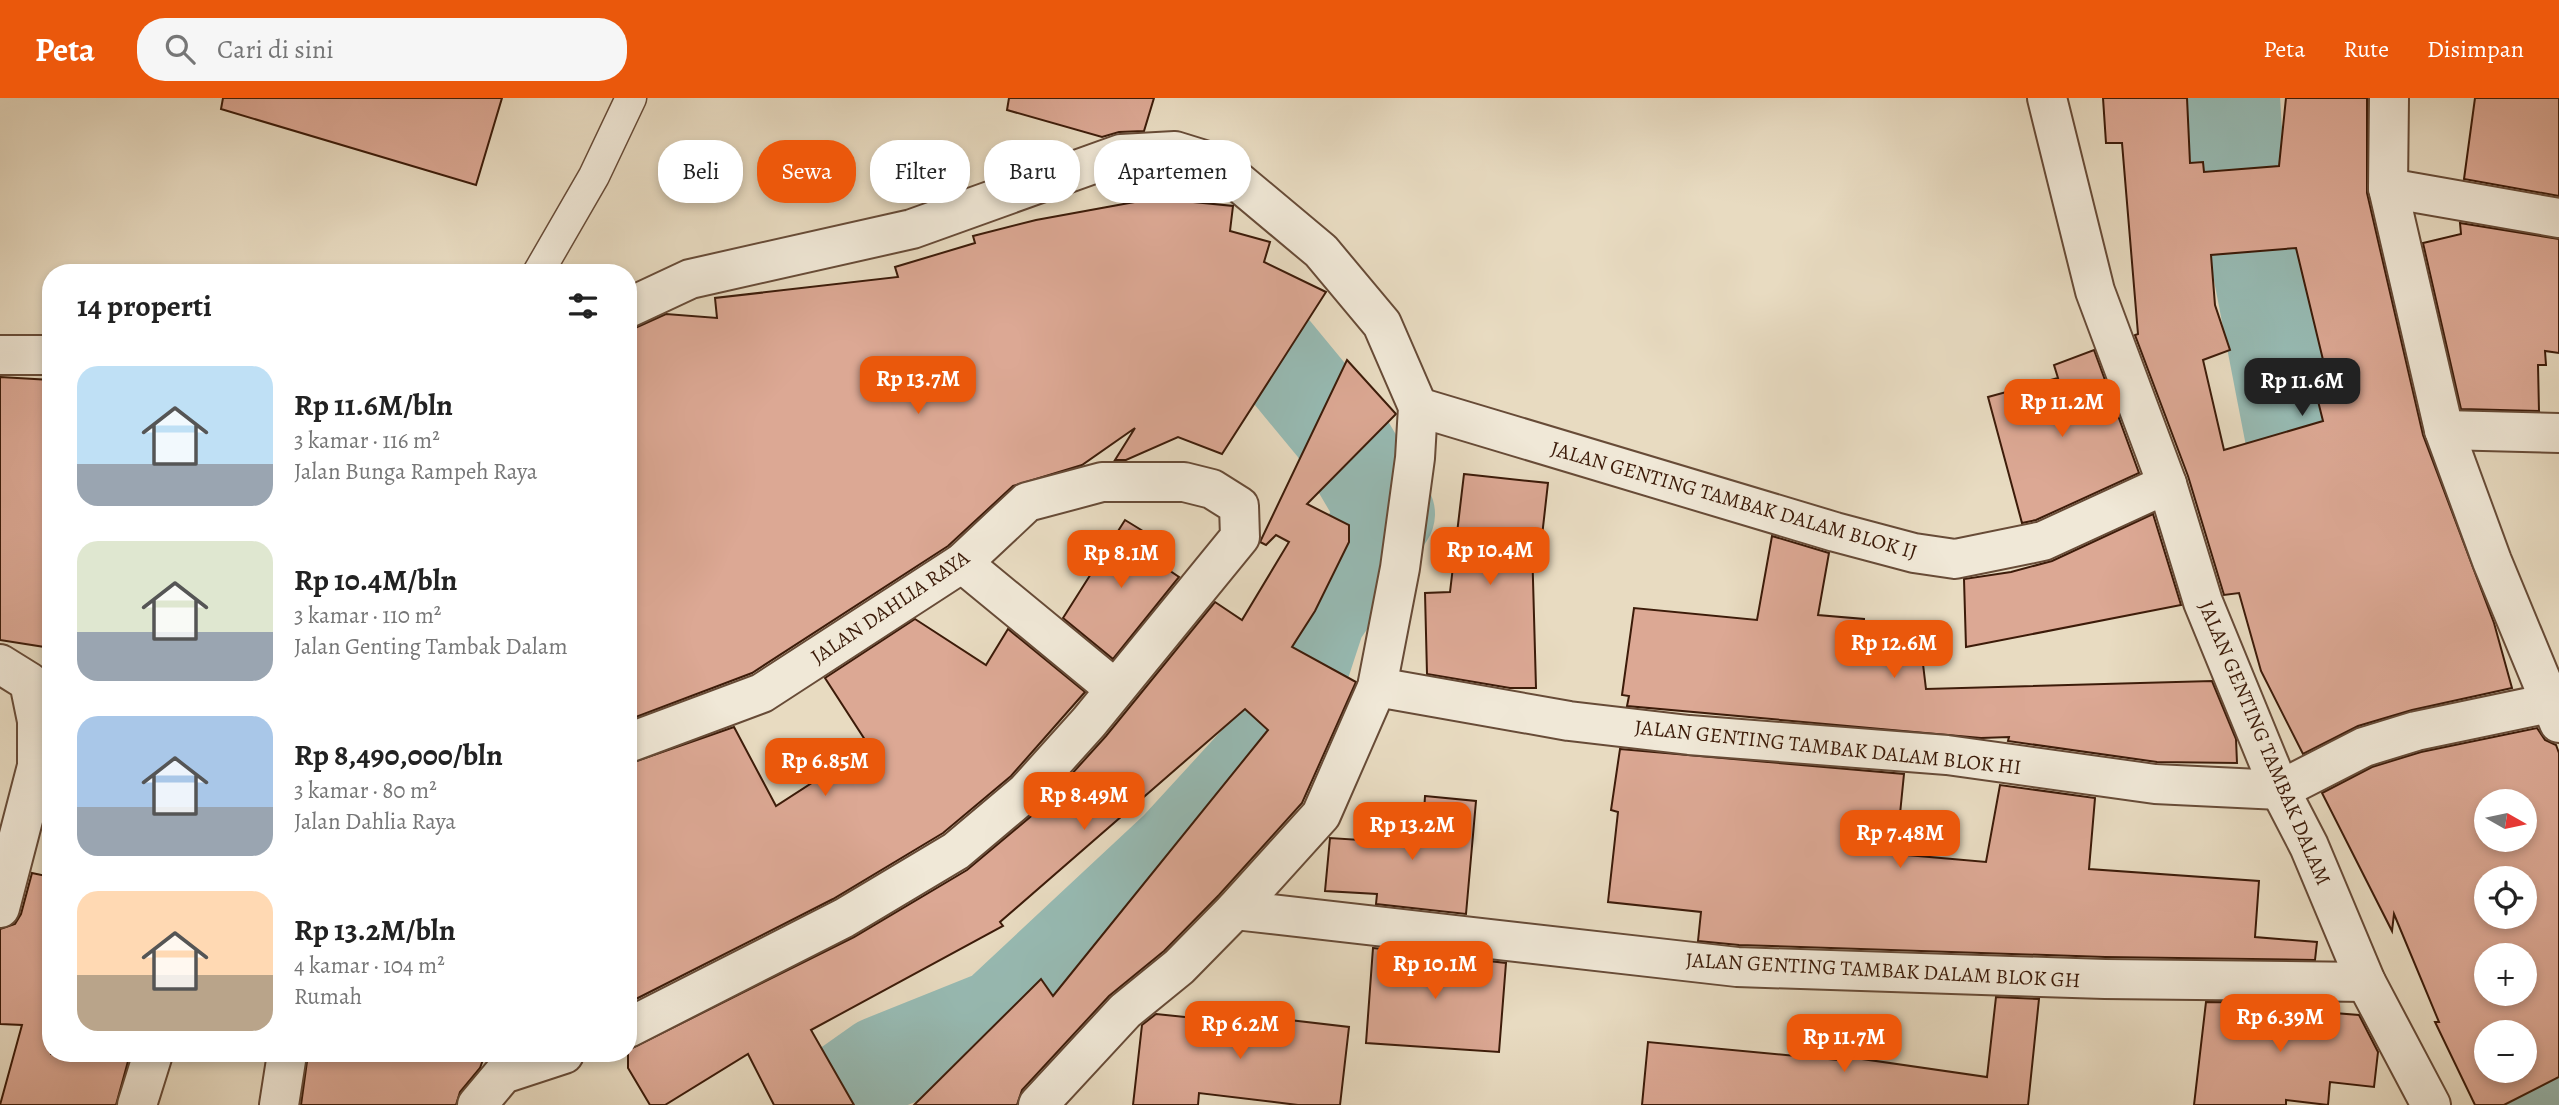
<!DOCTYPE html>
<html lang="id">
<head>
<meta charset="utf-8">
<style>
  :root { --surface:#fff; --page:#f6f6f6; --text:#222; --muted:#767676; --accent:#ea580c }
  body { margin:0; font-family:Alegreya,serif; background:var(--page); color:var(--text); height:100vh; display:flex; flex-direction:column; font-size:26px; white-space:nowrap }
  * { box-sizing:border-box; margin:0 }
  p { font-size:23px; color:var(--muted) }
  .icon { flex:none; width:38px; height:38px; fill:none; stroke:currentColor; stroke-width:2; stroke-linecap:round; stroke-linejoin:round }
  .map { position:relative; flex:1; overflow:hidden }
  .sheet { position:absolute; left:42px; top:166px; width:595px; height:798px; display:flex; flex-direction:column; background:var(--surface); border-radius:28px; box-shadow:0 4px 10px #0003 }
  .sheet>* { flex:none }
  .banner { position:absolute; left:658px; top:42px; width:665px; height:63px; display:flex; gap:14px }
  .needle { width:46px; rotate:99deg }
  .controls { position:absolute; left:2474px; top:691px; display:grid; gap:14px }
  .controls a { display:grid; place-items:center; width:63px; height:63px; border-radius:50%; background:var(--surface); box-shadow:0 4px 10px #0003; font-size:35px }
  .price { position:absolute; translate:-50% -60px; padding:0 16px; border-radius:14px; background:var(--accent); color:#fff; font-size:23px; line-height:46px; filter:drop-shadow(0 2px 4px #0008) }
  .price::after { content:''; position:absolute; left:50%; top:42px; width:21px; height:16px; margin-left:-10px; background:inherit; clip-path:polygon(0 0,100% 0,50% 100%) }
  .price.on { background:#222; color:#fff }
  ul { padding:0; list-style:none }
  li { display:flex; align-items:center; gap:21px; height:175px; padding:0 35px }
  li span { display:grid; place-items:center; flex:none; width:196px; height:140px; border-radius:21px; color:#555 }
  li>.icon { margin-inline-start:auto }
  span .icon { width:84px; height:84px; fill:#fffc; stroke-width:1 }
  li b { font-size:30px }
  h2 { display:flex; justify-content:space-between; align-items:center; height:84px; padding:0 35px; font-size:30px }
  .pill { padding:0 24px; border-radius:28px; background:var(--surface); box-shadow:0 4px 10px #0003; font-size:24px; line-height:63px }
  .pill.on { background:var(--accent); color:#fff }
  header { display:flex; align-items:center; gap:42px; box-sizing:border-box; height:98px; padding:0 35px; background:var(--accent); color:#fff }
  header strong { font-size:33px }
  nav { display:flex; gap:38px; margin-inline-start:auto; font-size:24px }
  .search { width:490px; height:63px; background:var(--page); display:flex; align-items:center; gap:18px; box-sizing:border-box; padding:0 24px; border-radius:28px; color:var(--muted); font-size:26px }
  .map>svg:first-child { display:block }
  .lines { fill:none; stroke-linecap:round; stroke-linejoin:round }
  .river { stroke:#97bbb4; stroke-width:96 }
  .building { fill:#dca894; stroke:#3c1b09; stroke-width:2; fill-rule:evenodd }
  .service-casing { stroke:#674b37; stroke-width:33 }
  .minor-casing { stroke:#674b37; stroke-width:42 }
  .service { stroke:#f0e8d7; stroke-width:30 }
  .minor { stroke:#f0e8d7; stroke-width:38 }
  .labels { text-anchor:middle; dominant-baseline:central; stroke-width:5; stroke-linejoin:round; paint-order:stroke }
  .street-label { font-size:21px; fill:#3c1b09; stroke:#f0e8d7 }
</style>
</head>
<body>
<header>
<strong>Peta</strong>
<div class="search"><svg class="icon" aria-label="search" viewBox="0 0 24 24"><circle cx="10" cy="10" r="6"/><path d="M15 15l6 6"/></svg>Cari di sini</div>
<nav><a>Peta</a><a>Rute</a><a>Disimpan</a></nav>
</header>
<div class="map">
<svg width="2559" height="1007" viewBox="0 0 2559 1007">
  <rect width="100%" height="100%" fill="#e8dbc1"/>
  <filter id="stains"><feTurbulence type="fractalNoise" baseFrequency=".00286" numOctaves="4"/><feColorMatrix values="0 0 0 0 .2 0 0 0 0 .09 0 0 0 0 .02 0 0 0 .5 -.17"/></filter>
  <radialGradient id="worn" r=".72"><stop offset=".6" stop-color="#630" stop-opacity="0"/><stop offset="1" stop-color="#630" stop-opacity=".3"/></radialGradient>
  <g class="lines">
    <g class="river">
      <path d="M2232 0 2234 33 2302 385 2458 782"/>
      <path d="M2525 942 2549 1007"/>
      <path d="M823 1007 881 966 998 919 1179 750 1277 643 1318 518 1387 416 1337 331 1257 234 1165 210"/>
    </g>
  </g>
  <g class="building">
    <path d="M223 0H502L476 87 221 11Z"/>
    <path d="M1009 0H1154L1144 33 1119 34 1102 39 1007 12Z"/>
    <path d="M2103 0H2187L2190 65 2203 64 2204 74 2279 68 2286 0H2367V95L2423 337 2494 525 2512 590 2412 612 2358 628 2303 656 2261 573 2239 495 2224 497 2188 378 2135 237 2138 236 2122 45H2106ZM2296 150 2332 299 2318 303 2323 323 2224 352 2203 262 2230 252 2215 207 2211 157Z"/>
    <path d="M2475 0H2559V98L2464 81Z"/>
    <path d="M1184 95V103L1233 108 1230 133 1270 144 1264 164 1326 194 1222 356 1178 339 1126 362H1115L1135 330 1082 367 1013 388 948 448 752 575 628 622V254L633 255 635 230 666 216 717 220 715 200 898 179 895 169 975 145 973 138 1036 122Z"/>
    <path d="M2460 125 2559 141V255L2545 253 2546 267H2538L2539 313 2461 311 2423 145 2461 136Z"/>
    <path d="M2094 252 2139 375 2036 422 2022 425 1988 299 2058 280 2054 267Z"/>
    <path d="M1347 262 1396 316 1307 406 1349 427V444L1315 513 1292 549 1356 584 1302 705 1219 797 1164 853 1109 898 1022 992 1017 1007H914L1041 881 1053 898 1268 632 1245 611 1000 824 1003 828 811 932 854 1007H774L748 956 665 1007H650L628 970V952L854 839 967 772 1042 709 1106 638 1215 504 1242 522 1289 444 1276 437 1266 447 1260 444Z"/>
    <path d="M0 279 51 282V550L0 542Z"/>
    <path d="M1464 376 1548 385 1541 447 1532 446 1536 590H1510L1427 576 1425 495 1450 494Z"/>
    <path d="M2153 416 2181 507 1966 549 1964 481 2011 474 2052 463Z"/>
    <path d="M1125 422 1164 446 1154 462 1179 479 1113 561 1063 520Z"/>
    <path d="M1772 438 1829 455 1818 517 1864 521V529L1919 533 1926 591 2212 583 2236 641 2237 665 2157 664 2008 643 2009 639 1981 640 1627 608 1629 598 1622 597 1634 510 1757 522Z"/>
    <path d="M915 521 986 567 1008 531 1085 594 1011 678 943 735 833 801 628 905V666L734 629 776 708 869 648 825 580Z"/>
    <path d="M2537 630 2545 642 2556 647 2559 655V979L2504 1007H2475L2435 924H2439L2394 816 2392 833 2322 695 2372 669 2421 654ZM2487 704H2525V742H2487ZM2487 780H2525V819H2487ZM2487 858H2525V896H2487ZM2487 934H2525V973H2487Z"/>
    <path d="M1620 651 1904 676 1896 756 1986 764 2000 687 2095 700 2089 771 2259 783 2255 839 2317 844 2315 862 2105 859 1739 847 1698 843 1701 814 1608 804 1618 714 1611 712Z"/>
    <path d="M1425 698 1476 703 1466 816 1376 806 1377 796 1325 793 1330 740 1422 746Z"/>
    <path d="M32 775 51 779V956H130L116 1007H0L22 927 0 926V831L15 826 21 816Z"/>
    <path d="M1373 850 1506 865 1499 954 1366 945Z"/>
    <path d="M1996 899 2039 901 2028 1007H1642L1648 944 1848 963V959L1987 979Z"/>
    <path d="M2206 904 2310 905 2309 913 2359 917 2378 954 2374 989 2330 984 2328 1007 2286 1002V1007H2194Z"/>
    <path d="M1156 916 1262 927 1263 919 1349 929 1340 1007H1298L1199 995 1198 1007H1133L1142 927Z"/>
    <path d="M308 956H485L480 970 460 994 456 1007H301Z"/>
  </g>
  <g class="lines">
    <defs>
      <path id="service" d="M538 175 594 78 631 0"/>
      <g id="minor">
        <path d="M2047 0 2095 193 2167 386 2203 504 2280 692 2309 748 2366 884 2431 1007"/>
        <path d="M2389 0 2388 90 2444 332 2492 463 2559 625"/>
        <path d="M2388 90 2559 120"/>
        <path d="M628 210 690 181 912 131 1121 56 1175 53 1217 66 1321 153 1382 226 1418 309 1415 360 1400 470 1377 589 1321 717 1235 812 1179 869 1125 913 1038 1007"/>
        <path d="M0 257H51"/>
        <path d="M1418 309 1835 434 1914 455 1955 461 2043 443 2167 386"/>
        <path d="M2444 332 2559 335"/>
        <path d="M962 465 1115 591"/>
        <path d="M0 566 29 584 37 623V668L0 810"/>
        <path d="M1377 589 1569 623 1689 637 1947 657 2155 686 2280 692 2364 649 2416 633 2559 603"/>
        <path d="M628 645 762 595 962 465 1027 404 1102 384H1184L1212 391 1239 408 1240 439 1089 624 1026 694 956 753 844 820 628 930"/>
        <path d="M1235 812 1737 869 2105 881 2366 884"/>
        <path d="M137 1007 153 956"/>
        <path d="M279 1007 287 956"/>
        <path d="M477 1007 503 976 564 956"/>
      </g>
    </defs>
    <use href="#service" class="service-casing"/>
    <use href="#minor" class="minor-casing"/>
    <use href="#service" class="service"/>
    <use href="#minor" class="minor"/>
  </g>
  <g class="labels">
    <g class="street-label">
      <text transform="translate(1734 402) rotate(16)">JALAN GENTING TAMBAK DALAM BLOK IJ</text>
      <text transform="translate(890 509) rotate(-34)">JALAN DAHLIA RAYA</text>
      <text transform="translate(2265 645) rotate(67)">JALAN GENTING TAMBAK DALAM</text>
      <text transform="translate(1828 649) rotate(6)">JALAN GENTING TAMBAK DALAM BLOK HI</text>
      <text transform="translate(1883 872) rotate(3)">JALAN GENTING TAMBAK DALAM BLOK GH</text>
    </g>
  </g>
  <rect width="100%" height="100%" filter="url(#stains)"/>
  <rect width="100%" height="100%" fill="url(#worn)"/>
</svg>
<div class="controls">
<a><svg class="needle" viewBox="-14 -14 28 28"><path d="M0-13l5 13h-10z" fill="#e53935"/><path d="M0 13l5-13h-10z" fill="#767676"/></svg></a>
<a><svg class="icon" aria-label="locate" viewBox="0 0 24 24"><circle cx="12" cy="12" r="6"/><path d="M12 2v4M12 18v4M2 12h4M18 12h4"/></svg></a>
<a>+</a>
<a>−</a>
</div>
<b class="price" style="left:918px;top:318px">Rp 13.7M</b>
<b class="price on" style="left:2302px;top:320px">Rp 11.6M</b>
<b class="price" style="left:2062px;top:341px">Rp 11.2M</b>
<b class="price" style="left:1490px;top:489px">Rp 10.4M</b>
<b class="price" style="left:1121px;top:492px">Rp 8.1M</b>
<b class="price" style="left:1894px;top:582px">Rp 12.6M</b>
<b class="price" style="left:825px;top:700px">Rp 6.85M</b>
<b class="price" style="left:1084px;top:734px">Rp 8.49M</b>
<b class="price" style="left:1412px;top:764px">Rp 13.2M</b>
<b class="price" style="left:1900px;top:772px">Rp 7.48M</b>
<b class="price" style="left:1435px;top:903px">Rp 10.1M</b>
<b class="price" style="left:2280px;top:956px">Rp 6.39M</b>
<b class="price" style="left:1240px;top:963px">Rp 6.2M</b>
<b class="price" style="left:1844px;top:976px">Rp 11.7M</b>
<div class="banner">
<a class="pill">Beli</a>
<a class="pill on">Sewa</a>
<a class="pill">Filter</a>
<a class="pill">Baru</a>
<a class="pill">Apartemen</a>
</div>
<section class="sheet">
<h2>14 properti<svg class="icon" aria-label="filters" viewBox="0 0 24 24"><path d="M4 7h16M4 17h16"/><circle cx="9" cy="7" r="2"/><circle cx="15" cy="17" r="2"/></svg></h2>
<ul>
<li><span style="background:linear-gradient(#bfe0f5 70%,#9aa5b1 0)"><svg class="icon" aria-label="home" viewBox="0 0 24 24"><path d="M3 11l9-7 9 7M6 9v11h12V9"/></svg></span><div><b>Rp 11.6M/bln</b><p>3 kamar · 116 m²</p><p>Jalan Bunga Rampeh Raya</p></div></li>
<li><span style="background:linear-gradient(#dfe7d0 65%,#9aa5b1 0)"><svg class="icon" aria-label="home" viewBox="0 0 24 24"><path d="M3 11l9-7 9 7M6 9v11h12V9"/></svg></span><div><b>Rp 10.4M/bln</b><p>3 kamar · 110 m²</p><p>Jalan Genting Tambak Dalam</p></div></li>
<li><span style="background:linear-gradient(#a9c7e8 65%,#9aa5b1 0)"><svg class="icon" aria-label="home" viewBox="0 0 24 24"><path d="M3 11l9-7 9 7M6 9v11h12V9"/></svg></span><div><b>Rp 8,490,000/bln</b><p>3 kamar · 80 m²</p><p>Jalan Dahlia Raya</p></div></li>
<li><span style="background:linear-gradient(#ffd9b3 60%,#b9a48a 0)"><svg class="icon" aria-label="home" viewBox="0 0 24 24"><path d="M3 11l9-7 9 7M6 9v11h12V9"/></svg></span><div><b>Rp 13.2M/bln</b><p>4 kamar · 104 m²</p><p>Rumah</p></div></li>
</ul>
</section>
</div>
</body>
</html>
